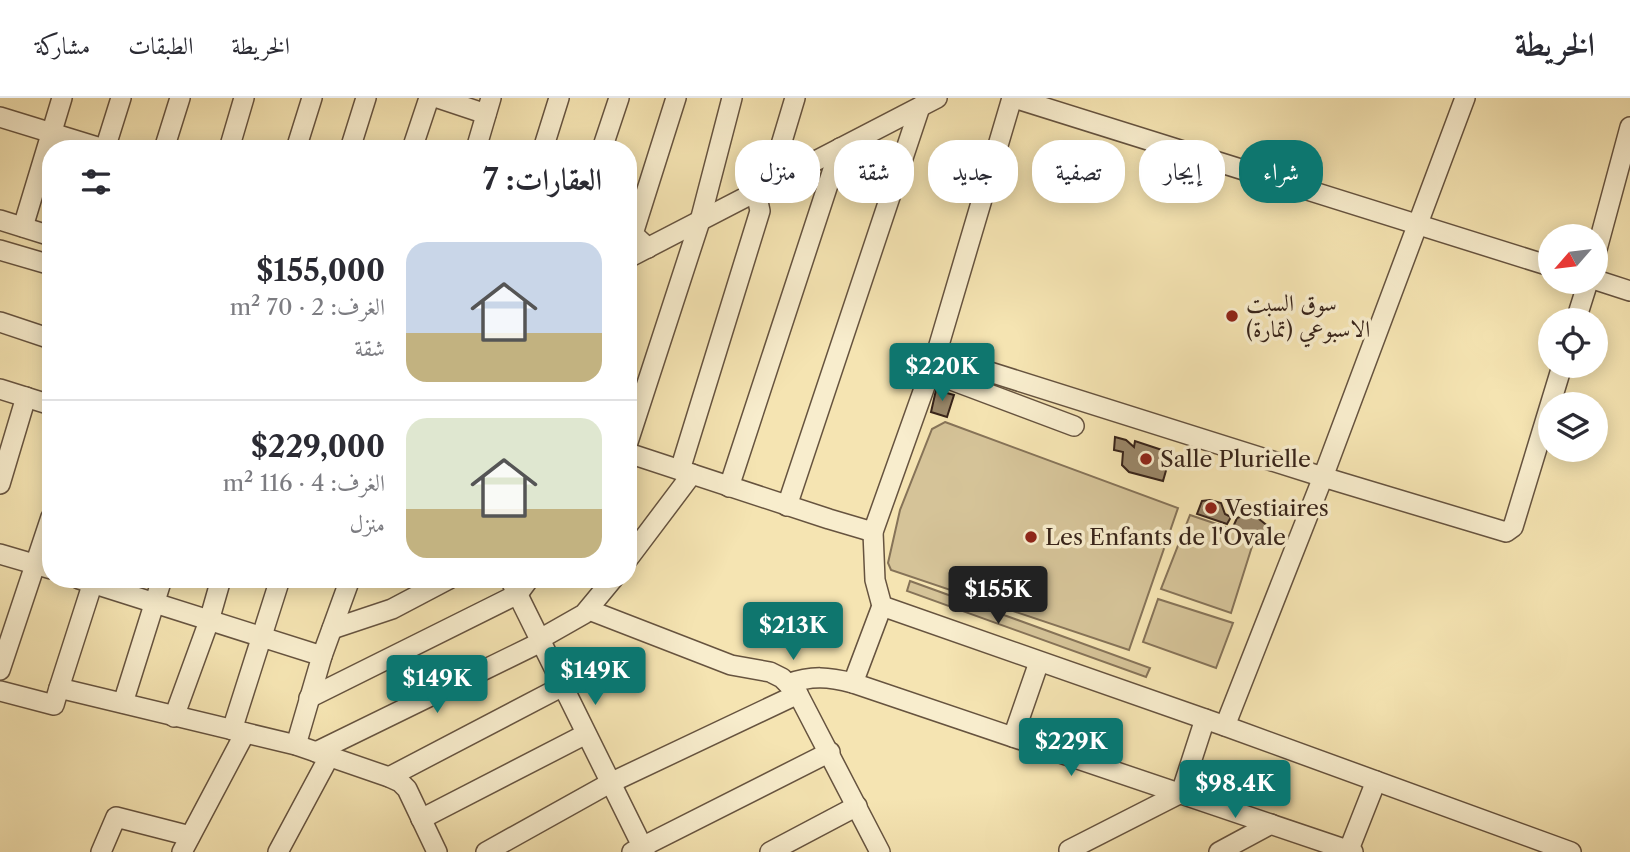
<!DOCTYPE html>
<html lang="ar">
<head>
<meta charset="utf-8">
<style>
  :root { --surface:#fff; --page:#f7f7f7; --text:#2b2b33; --muted:#7c7c81; --line:#e1e1e2; --accent:#0f766e }
  body { margin:0; font-family:"Libre Caslon Text",Amiri,serif; background:var(--page); color:var(--text); direction:rtl; height:100vh; display:flex; flex-direction:column; font-size:26px; white-space:nowrap }
  * { box-sizing:border-box; margin:0 }
  p { font-size:23px; color:var(--muted) }
  .icon { flex:none; width:38px; height:38px; fill:none; stroke:currentColor; stroke-width:2; stroke-linecap:round; stroke-linejoin:round }
  .map { position:relative; flex:1; overflow:hidden; direction:ltr }
  .panel { position:absolute; left:42px; top:42px; width:595px; height:448px; display:flex; flex-direction:column; background:var(--surface); border-radius:28px; box-shadow:0 4px 18px #0003; direction:rtl }
  .panel>* { flex:none }
  .hud { position:absolute; left:658px; top:42px; width:665px; height:63px; direction:rtl; display:flex; gap:14px }
  .needle { width:46px; rotate:242deg }
  .fabs { position:absolute; left:1538px; top:126px; display:grid; gap:14px }
  .fabs a { display:grid; place-items:center; width:70px; height:70px; border-radius:50%; background:var(--surface); box-shadow:0 4px 18px #0003; font-size:35px }
  .price { position:absolute; translate:-50% -60px; padding:0 16px; border-radius:7px; background:var(--accent); color:#fff; font-size:23px; line-height:46px; filter:drop-shadow(0 2px 4px #0008) }
  .price::after { content:''; position:absolute; left:50%; top:42px; width:21px; height:16px; margin-left:-10px; background:inherit; clip-path:polygon(0 0,100% 0,50% 100%) }
  .price.on { background:#222; color:#fff }
  ul { padding:0; list-style:none }
  li { display:flex; align-items:center; gap:21px; height:175px; padding:0 35px }
  li+li { border-top:2px solid var(--line) }
  li span { display:grid; place-items:center; flex:none; width:196px; height:140px; border-radius:21px; color:#555 }
  li>.icon { margin-inline-start:auto }
  span .icon { width:84px; height:84px; fill:#fffc; stroke-width:1 }
  li b { font-size:30px }
  h2 { display:flex; justify-content:space-between; align-items:center; height:84px; padding:0 35px; font-size:30px }
  .tag { padding:0 24px; border-radius:28px; background:var(--surface); box-shadow:0 4px 18px #0003; font-size:24px; line-height:63px }
  .tag.on { background:var(--accent); color:#fff }
  header { display:flex; align-items:center; gap:42px; box-sizing:border-box; height:98px; padding:0 35px; background:var(--surface); border-bottom:2px solid var(--line) }
  header strong { font-size:33px }
  nav { display:flex; gap:38px; margin-inline-start:auto; font-size:24px }
  .map>svg:first-child { display:block }
  .green { fill:#d5c398; stroke:#867358; stroke-width:2 }
  .building { fill:#9a8769; stroke:#372319; stroke-width:2 }
  .lines { fill:none; stroke-linecap:round; stroke-linejoin:round }
  .minor-casing { stroke:#66533f; stroke-width:22 }
  .minor { stroke:#f8edcd; stroke-width:19 }
  .poi-dot { fill:#8f2418; stroke:#f8edcd; stroke-width:2.5 }
  .labels { text-anchor:middle; dominant-baseline:central; stroke-width:7; stroke-linejoin:round; paint-order:stroke }
  .poi-label { font-size:23px; fill:#372319; stroke:#f8edcd; text-anchor:start }
</style>
</head>
<body>
<header>
<strong>الخريطة</strong>
<nav><a>الخريطة</a><a>الطبقات</a><a>مشاركة</a></nav>
</header>
<div class="map">
<svg width="1630" height="754" viewBox="0 0 1630 754">
  <rect width="100%" height="100%" fill="#f5e4b2"/>
  <filter id="stains"><feTurbulence type="fractalNoise" baseFrequency=".00286" numOctaves="4"/><feColorMatrix values="0 0 0 0 .2 0 0 0 0 .09 0 0 0 0 .02 0 0 0 .5 -.17"/></filter>
  <radialGradient id="worn" r=".72"><stop offset=".6" stop-color="#630" stop-opacity="0"/><stop offset="1" stop-color="#630" stop-opacity=".3"/></radialGradient>
  <g class="green">
    <path d="M945 324 1178 410 1129 552 891 472 888 465 900 412 932 331Z"/>
    <path d="M1190 417 1255 439 1231 515 1161 491Z"/>
    <path d="M910 483 1150 570 1146 579 907 493Z"/>
    <path d="M1158 501 1233 525 1216 570 1143 544Z"/>
  </g>
  <g class="building">
    <path d="M936 292 954 297 947 319 931 314Z"/>
    <path d="M1115 339 1126 342 1134 349 1135 343 1171 355 1163 383 1129 374 1122 367 1123 354 1114 352Z"/>
    <path d="M1210 402 1221 405 1225 416 1231 419 1227 426 1197 416 1202 403Z"/>
    <path d="M1245 417H1254L1269 429 1264 441 1233 429 1237 420Z"/>
  </g>
  <g class="lines">
    <defs>
      <g id="minor">
        <path d="M438 0 486 16"/>
        <path d="M1012 0 936 257 873 434 875 482 882 508 1225 628 1571 754"/>
        <path d="M1014 0 1550 168"/>
        <path d="M0 19 104 51"/>
        <path d="M105 51 121 0"/>
        <path d="M164 51 180 0"/>
        <path d="M229 51 244 0"/>
        <path d="M296 51 312 0"/>
        <path d="M350 51 366 0"/>
        <path d="M412 51 429 0"/>
        <path d="M476 51 491 0"/>
        <path d="M543 51 559 0"/>
        <path d="M602 51 619 0"/>
        <path d="M777 60 795 0"/>
        <path d="M0 122 51 138"/>
        <path d="M23 129 62 0"/>
        <path d="M648 150 633 136 676 0"/>
        <path d="M0 152 51 167"/>
        <path d="M1596 155 1630 29"/>
        <path d="M628 160 937 0"/>
        <path d="M1596 182 1630 193"/>
        <path d="M1576 222 1588 184"/>
        <path d="M0 224 51 241"/>
        <path d="M936 257 1323 379 1506 434 1513 429 1562 268"/>
        <path d="M930 274 1074 328"/>
        <path d="M0 291 51 307"/>
        <path d="M628 344 700 123 732 0"/>
        <path d="M628 355 829 421 873 434"/>
        <path d="M680 372 760 113 756 94"/>
        <path d="M0 386 26 299"/>
        <path d="M729 389 840 50"/>
        <path d="M787 408 920 9"/>
        <path d="M0 456 51 471"/>
        <path d="M628 461 692 376"/>
        <path d="M79 481 322 558"/>
        <path d="M510 481 645 754"/>
        <path d="M589 512 731 567 770 574 782 580 798 596 880 754"/>
        <path d="M332 531 392 511 449 481"/>
        <path d="M540 541 584 516 613 481"/>
        <path d="M0 572 51 419"/>
        <path d="M853 585 882 508"/>
        <path d="M788 586C812 577 829 579 853 585L1353 754"/>
        <path d="M59 590 94 481"/>
        <path d="M0 593 54 607 59 590 296 647 389 679 400 684 407 691 437 754"/>
        <path d="M309 600 518 496 529 481"/>
        <path d="M123 605 162 481"/>
        <path d="M174 619 209 523 221 481"/>
        <path d="M1225 628 1323 379 1465 0"/>
        <path d="M232 632 280 481"/>
        <path d="M1013 639 1039 564"/>
        <path d="M296 647 322 558 350 481"/>
        <path d="M316 654 541 544"/>
        <path d="M389 679 563 588"/>
        <path d="M421 721 586 636"/>
        <path d="M1069 752 1181 695 1205 621"/>
        <path d="M101 754 116 719 190 738"/>
        <path d="M182 754 245 635"/>
        <path d="M278 754 329 659"/>
        <path d="M486 754 610 685 798 596"/>
        <path d="M632 754 830 654"/>
        <path d="M770 754 857 708"/>
        <path d="M1219 754 1271 726"/>
        <path d="M1348 754 1376 683"/>
      </g>
    </defs>
    <use href="#minor" class="minor-casing"/>
    <use href="#minor" class="minor"/>
  </g>
  <g class="poi-dot">
    <circle cx="1232" cy="218" r="7"/>
    <circle cx="1146" cy="361" r="7"/>
    <circle cx="1211" cy="410" r="7"/>
    <circle cx="1031" cy="439" r="7"/>
  </g>
  <g class="labels">
    <g class="poi-label">
      <text x="1246" y="205">سوق السبت<tspan x="1246" dy="26">الاسبوعي (تمارة)</tspan></text>
      <text x="1160" y="361">Salle Plurielle</text>
      <text x="1225" y="410">Vestiaires</text>
      <text x="1045" y="439">Les Enfants de l'Ovale</text>
    </g>
  </g>
  <rect width="100%" height="100%" filter="url(#stains)"/>
  <rect width="100%" height="100%" fill="url(#worn)"/>
</svg>
<div class="fabs">
<a><svg class="needle" viewBox="-14 -14 28 28"><path d="M0-13l5 13h-10z" fill="#e53935"/><path d="M0 13l5-13h-10z" fill="#7c7c81"/></svg></a>
<a><svg class="icon" aria-label="locate" viewBox="0 0 24 24"><circle cx="12" cy="12" r="6"/><path d="M12 2v4M12 18v4M2 12h4M18 12h4"/></svg></a>
<a><svg class="icon" aria-label="layers" viewBox="0 0 24 24"><path d="M12 4l9 5-9 5-9-5zM3 14l9 5 9-5"/></svg></a>
</div>
<b class="price" style="left:942px;top:305px">$220K</b>
<b class="price on" style="left:998px;top:528px">$155K</b>
<b class="price" style="left:793px;top:564px">$213K</b>
<b class="price" style="left:595px;top:609px">$149K</b>
<b class="price" style="left:437px;top:617px">$149K</b>
<b class="price" style="left:1071px;top:680px">$229K</b>
<b class="price" style="left:1235px;top:722px">$98.4K</b>
<div class="hud">
<a class="tag on">شراء</a>
<a class="tag">إيجار</a>
<a class="tag">تصفية</a>
<a class="tag">جديد</a>
<a class="tag">شقة</a>
<a class="tag">منزل</a>
</div>
<section class="panel">
<h2>العقارات: 7<svg class="icon" aria-label="filters" viewBox="0 0 24 24"><path d="M4 7h16M4 17h16"/><circle cx="9" cy="7" r="2"/><circle cx="15" cy="17" r="2"/></svg></h2>
<ul>
<li><span style="background:linear-gradient(#c9d6e8 65%,#c2b280 0)"><svg class="icon" aria-label="home" viewBox="0 0 24 24"><path d="M3 11l9-7 9 7M6 9v11h12V9"/></svg></span><div><b>$155,000</b><p>الغرف: 2 · 70 m²</p><p>شقة</p></div></li>
<li><span style="background:linear-gradient(#dfe7d0 65%,#c2b280 0)"><svg class="icon" aria-label="home" viewBox="0 0 24 24"><path d="M3 11l9-7 9 7M6 9v11h12V9"/></svg></span><div><b>$229,000</b><p>الغرف: 4 · 116 m²</p><p>منزل</p></div></li>
</ul>
</section>
</div>
</body>
</html>
